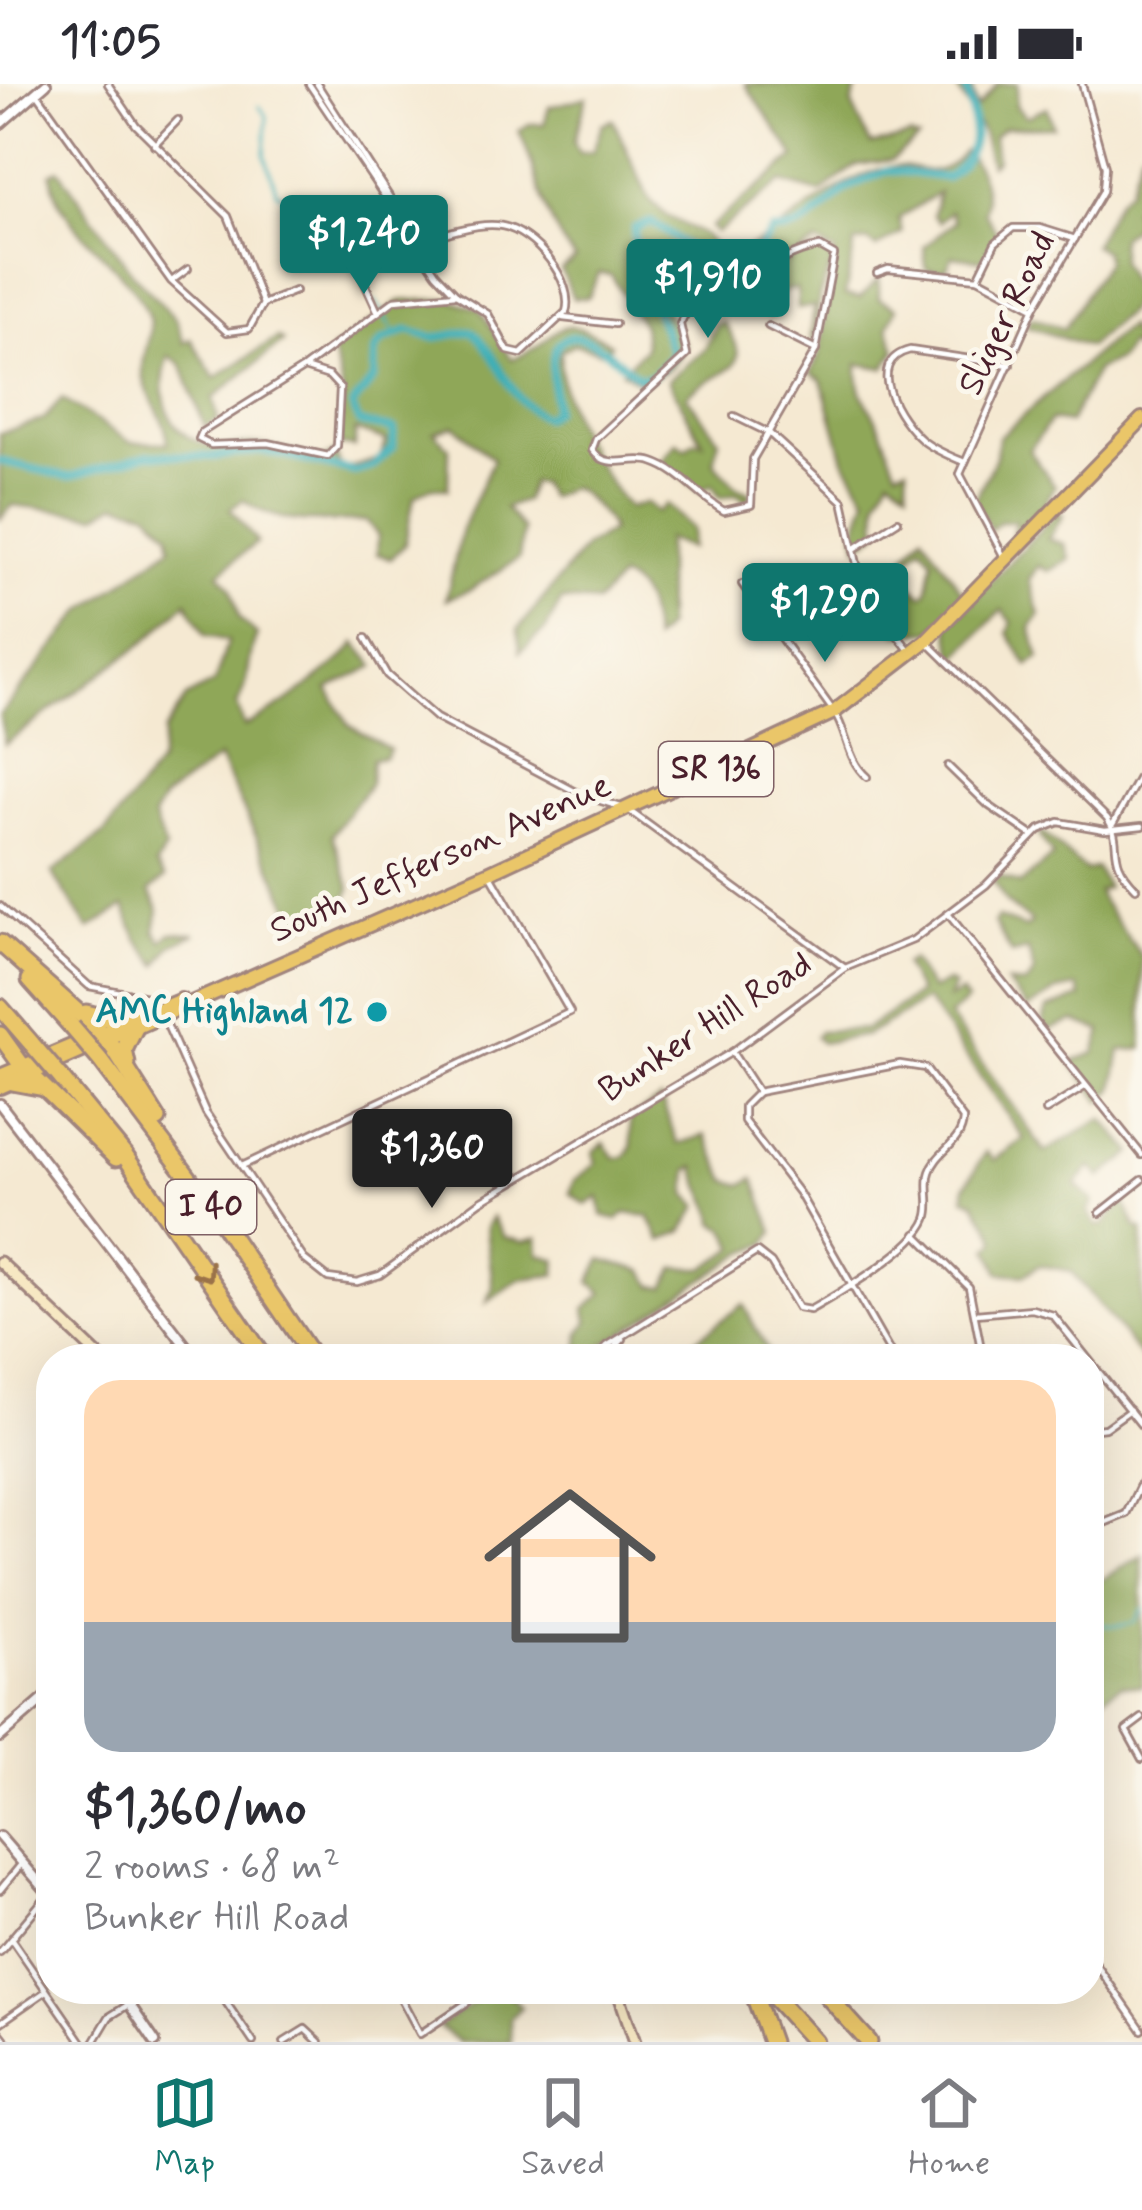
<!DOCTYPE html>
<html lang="en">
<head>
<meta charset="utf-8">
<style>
  :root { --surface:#fff; --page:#f2f2f3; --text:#2b2b33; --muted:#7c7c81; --line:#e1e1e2; --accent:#0f766e }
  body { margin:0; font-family:Mynerve,sans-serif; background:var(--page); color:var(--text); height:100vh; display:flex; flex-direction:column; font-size:45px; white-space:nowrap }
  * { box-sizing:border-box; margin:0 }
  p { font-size:39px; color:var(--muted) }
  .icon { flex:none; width:66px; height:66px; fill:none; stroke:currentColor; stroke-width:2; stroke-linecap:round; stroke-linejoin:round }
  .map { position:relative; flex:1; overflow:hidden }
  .details { position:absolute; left:36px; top:1260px; width:1068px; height:660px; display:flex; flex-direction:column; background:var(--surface); border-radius:48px; box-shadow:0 12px 48px #0002 }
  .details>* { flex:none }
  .price { position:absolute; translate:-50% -102px; padding:0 27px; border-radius:12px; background:var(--accent); color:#fff; font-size:39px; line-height:78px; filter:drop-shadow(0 3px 6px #0008) }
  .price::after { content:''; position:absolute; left:50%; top:72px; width:36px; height:27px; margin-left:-18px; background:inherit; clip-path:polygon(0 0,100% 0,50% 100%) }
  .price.current { background:#222; color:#fff }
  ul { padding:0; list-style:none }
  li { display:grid; align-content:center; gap:24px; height:636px; padding:0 48px }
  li+li { border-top:3px solid var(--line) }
  li span { display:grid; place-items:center; height:372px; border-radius:36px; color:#555 }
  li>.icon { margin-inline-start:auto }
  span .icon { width:216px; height:216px; fill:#fffc; stroke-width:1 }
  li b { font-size:51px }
  .status { display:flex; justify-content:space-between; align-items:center; height:84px; padding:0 60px; background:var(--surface); direction:ltr }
  .status svg { height:33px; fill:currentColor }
  .tab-bar { display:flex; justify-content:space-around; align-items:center; height:168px; border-top:3px solid var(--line); background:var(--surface); font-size:33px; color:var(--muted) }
  .tab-bar a { display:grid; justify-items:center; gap:6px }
  .tab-bar .current { color:var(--accent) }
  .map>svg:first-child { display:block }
  .forest { fill:#8fa758; stroke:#6c6342; stroke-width:3 }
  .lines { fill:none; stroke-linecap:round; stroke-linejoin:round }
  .stream { stroke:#3eafb7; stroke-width:3 }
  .river { stroke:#3eafb7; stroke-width:8 }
  .minor-casing { stroke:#a0847e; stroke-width:10 }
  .tertiary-casing { stroke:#a0847e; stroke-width:14 }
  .secondary-casing { stroke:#a0847e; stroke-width:15 }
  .primary-casing { stroke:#a0847e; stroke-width:18 }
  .motorway-casing { stroke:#a0847e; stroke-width:21 }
  .minor { stroke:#fff; stroke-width:4.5 }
  .tertiary { stroke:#fff; stroke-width:8 }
  .secondary { stroke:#f7e8c3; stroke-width:9 }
  .primary { stroke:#eac669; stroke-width:12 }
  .motorway { stroke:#eac669; stroke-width:15 }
  .motorway-bridge-casing { stroke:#a0847e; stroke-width:21; stroke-linecap:butt }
  .motorway-bridge { stroke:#eac669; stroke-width:15 }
  .oneway { stroke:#9a724a }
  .culture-dot { fill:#0f9aa8; stroke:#fbf7ec; stroke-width:4.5 }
  .labels { text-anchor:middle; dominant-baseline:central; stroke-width:10; stroke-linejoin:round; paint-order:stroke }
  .shield { fill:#fbf7ec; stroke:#7f6065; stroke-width:3 }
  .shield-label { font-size:33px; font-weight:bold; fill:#4a1f2b }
  .street-label { font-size:36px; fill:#4a1f2b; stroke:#fbf7ec }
  .culture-label { font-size:36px; font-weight:bold; fill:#0d838f; stroke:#fbf7ec; text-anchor:end }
</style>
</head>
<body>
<div class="status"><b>11:05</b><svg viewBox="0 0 49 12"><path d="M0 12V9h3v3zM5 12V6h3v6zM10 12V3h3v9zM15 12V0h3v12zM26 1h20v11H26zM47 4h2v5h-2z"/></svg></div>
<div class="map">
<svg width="1142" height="1958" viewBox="0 0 1142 1958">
  <rect width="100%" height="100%" fill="#fbf7ec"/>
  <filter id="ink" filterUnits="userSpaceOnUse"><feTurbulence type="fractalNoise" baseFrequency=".00833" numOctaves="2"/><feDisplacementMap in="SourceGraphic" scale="24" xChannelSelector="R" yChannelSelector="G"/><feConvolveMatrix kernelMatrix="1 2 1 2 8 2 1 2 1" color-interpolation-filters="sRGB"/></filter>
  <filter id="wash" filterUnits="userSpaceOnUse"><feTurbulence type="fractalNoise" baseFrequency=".004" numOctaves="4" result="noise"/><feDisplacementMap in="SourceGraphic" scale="48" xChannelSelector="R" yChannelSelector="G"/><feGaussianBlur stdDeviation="2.7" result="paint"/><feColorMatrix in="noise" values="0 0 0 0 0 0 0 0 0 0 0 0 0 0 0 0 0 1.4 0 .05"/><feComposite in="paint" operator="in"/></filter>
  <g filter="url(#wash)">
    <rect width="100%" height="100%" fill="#f5e9d2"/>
    <g class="forest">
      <path d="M745 0H866L856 6 852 21 871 61 910 52 918 55 892 76 857 81 820 109 781 98 716 149 710 143 795 73Z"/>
      <path d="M955 0H970L977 24 998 0H1018L1016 22 1026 33 1047 23 1053 42 1004 43 993 52 996 76 990 81 982 48Z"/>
      <path d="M587 13 574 58 579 69 593 67 602 40 613 36 649 115 667 132 704 151 725 174C779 156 823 103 880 85 918 73 932 107 964 67 981 83 988 106 984 128L998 150 982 176 952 172 946 186 926 185 924 163 955 137 950 127 939 138 933 131 939 108 899 134 902 149 876 164 868 157 855 159 845 211 860 214 879 194V214L897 224 888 243 896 266 884 284 858 280C857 313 867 316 880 342 887 356 889 371 897 385L907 382 908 405 890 392 878 415 877 449 858 462 855 449 867 414 844 375 822 296 811 289 820 268 835 168 817 159 742 200 651 161 638 160 654 212H665L661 221 685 261C676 283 663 291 641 299L622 287 645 264 643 242 611 191 599 189 588 213 573 214 561 186 575 175C541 135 540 92 519 47L529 40H544L549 23Z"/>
      <path d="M1142 64V116L1132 126 1142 129V137L1120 153V178L1136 208 1128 227 1088 263 1027 242 1032 233 1064 245 1106 177 1104 167 1093 161 1117 116 1129 105Z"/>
      <path d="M58 85 133 190 176 236 184 259 191 255 215 294 278 254 283 258 213 314 218 336 205 343 181 280 169 272C155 308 166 353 211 362 227 365 243 358 259 360 280 363 302 371 324 375L335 368 342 386 379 375 387 357 355 346V363L338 361 343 308 332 266 400 217 449 215 479 225 512 275C567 255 547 222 611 260L605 269 574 260 561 267C554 319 598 385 628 424L646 419 657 428 666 420 692 445 690 465 666 455V543L653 557C649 533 646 503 620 494L596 519 562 516 546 545 520 568 518 546 585 463 611 447C608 434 582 408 570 403L549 414 539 399 531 398 525 416 505 424 523 446 519 474 470 506 446 515 462 445 493 375 454 341 434 348 449 364 448 405 432 403 414 413 405 460 391 475 377 470 378 452 367 437C319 436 284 445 243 416L230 425 257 458 219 489 231 504 239 535 257 551C246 575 252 598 237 621L244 642C265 636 347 576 356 559L375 582 328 605 349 641 389 665 385 673 372 675 370 700 332 751 351 805 340 824 299 842 219 674 164 714 153 733 165 765 156 781 165 794 150 807 159 826 155 847 162 857 171 849 196 850 172 861 158 881 138 856 124 823 89 845 52 789 105 749 159 680 164 648 186 614 215 598 228 557 205 551 187 518 146 557 5 660 0 631 83 527 171 463 170 449 148 427 117 419 97 431 13 421 0 435V349L44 335 62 315 130 358 168 359C167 334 145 313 143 289 141 272 154 251 149 234 131 181 56 147 51 89Z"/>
      <path d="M818 167 827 168 832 178 819 212 815 261 811 252 814 222 798 225 797 205 785 206 770 233 759 226 781 201 748 222 738 208 800 171Z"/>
      <path d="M723 238C762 292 715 283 686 312L719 355 714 378 736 403 751 409 747 419 737 410 720 414 712 401 700 407 661 378 677 358 686 365 695 357 703 359 668 296 705 265 716 241Z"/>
      <path d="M1128 242 1139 268 1129 260 1120 275 1097 286 1069 339 1051 336 1029 366 1055 402 1030 445 1011 463 1015 437 1000 438 991 446 974 417 996 373 998 353Z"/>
      <path d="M1058 427 1063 431 1048 455 1064 460 1070 475 1049 487 1039 482 1029 495 1040 531 1031 544 1040 574 1028 582 1008 549 1012 538 1002 526 954 576 949 541Z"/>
      <path d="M923 450 966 513 932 547 899 549 878 525 886 516H900L912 502 922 511 927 508 933 476 922 461 910 474 906 471Z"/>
      <path d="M1042 748 1086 787 1096 784 1107 804 1098 807 1100 814 1142 873V965L1121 966 1114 1005 1102 1018 1071 978 1095 969 1102 947 1074 937 1049 946 1043 937 1047 925 1081 914 1078 903 1057 907 1028 925 1007 899 1024 901 1030 896 1034 888 1028 866 1012 870 994 839 998 834 1026 844 1031 838 1007 819 993 798 999 792 1020 800 1053 772 1039 751Z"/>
      <path d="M911 875 931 906 947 898 954 902 948 915 961 909 967 917 949 932 1045 1068 1103 1035 1133 1069 1101 1093 1091 1083 1076 1101 1094 1118 1088 1128 1097 1142 1104 1141 1124 1117 1137 1145H1142V1274L1071 1187 1039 1181 1025 1191 1000 1189 989 1165 996 1157C994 1141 980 1133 975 1117L965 1114V1102L986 1068 994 1076 1024 1055 926 916 867 951 821 959 815 953 819 947 866 945 919 909 904 881Z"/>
      <path d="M661 1015 678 1060 706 1051 727 1096 742 1101 754 1094 774 1148 766 1160 745 1168 597 1265 593 1275H578L580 1249 589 1238 585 1225 603 1209 590 1198 602 1175 644 1187 653 1202 665 1203 676 1184H705L736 1164 726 1145 715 1139C714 1117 697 1105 696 1083L689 1086 687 1110 699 1122 683 1147 661 1157 649 1132 625 1129 618 1136 602 1131 599 1113 586 1121 570 1109 575 1096 596 1080 593 1068 604 1059 615 1074 624 1073 632 1063 630 1034Z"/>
      <path d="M492 1133 504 1153 523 1158 538 1154 539 1170 557 1176 556 1191 520 1195 487 1218 493 1203 486 1143Z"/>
      <path d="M743 1220 772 1275H670Z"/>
      <path d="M1142 1471V1602L1121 1601 1096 1618 1105 1637 1098 1638 1089 1625V1490L1102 1496Z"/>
      <path d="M506 1906 521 1923 510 1934 511 1958H459L438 1942 480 1914Z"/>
    </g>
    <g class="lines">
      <g class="stream">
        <path d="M259 22 267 32 265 71 277 108C319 121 332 163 362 194"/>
        <path d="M376 218 396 250"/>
        <path d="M1089 1534C1106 1544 1117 1544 1135 1538L1142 1525"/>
      </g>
      <path class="river" d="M0 377 69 393 148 370 213 373 263 367 355 388 373 383 393 363 394 345 359 339 352 322 374 294 375 267 382 257 408 246 434 254 472 247C502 273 505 314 544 334L553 327C556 308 548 284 555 266 571 228 623 282 639 293L652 292 673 270 648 206 638 200 634 144 651 138 695 168 734 183 751 177 772 147C803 150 823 126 844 107 855 98 874 94 887 86L946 94C983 68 976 39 965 0"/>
    </g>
  </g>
  <g filter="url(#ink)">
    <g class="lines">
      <defs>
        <g id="minor">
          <path d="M309 0 436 189 456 210 488 230 508 267 521 270 566 228C575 197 534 148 502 142 479 137 439 151 417 159"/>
          <path d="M317 0 392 117"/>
          <path d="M37 9 171 197 227 248 249 245 263 220 228 132 136 41 108 0"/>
          <path d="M154 61 178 36"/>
          <path d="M820 163 834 171 816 266 753 375 751 421 724 427C699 413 681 387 653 378 631 371 608 388 592 366L596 355 687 271 680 240 686 229C733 215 772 170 820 163Z"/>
          <path d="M877 189 888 185 978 194 1034 224"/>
          <path d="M978 194 995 159 1013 144H1040L1075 155"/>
          <path d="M173 196 188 185"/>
          <path d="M263 220 295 207"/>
          <path d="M377 226 362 193 393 123"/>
          <path d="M563 234 615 240"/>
          <path d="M768 242 816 266"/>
          <path d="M305 283 395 216 456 210"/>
          <path d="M304 284 329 292 340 304 337 362 328 372 268 359 211 361 199 355 202 348Z"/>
          <path d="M734 332 769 349 843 417 863 507 909 566"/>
          <path d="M964 378C950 372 934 366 922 356 899 336 862 278 910 266L1010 281"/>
          <path d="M854 465 898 437"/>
          <path d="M1004 473 960 390 1034 224 1103 107 1105 83 1082 0"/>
          <path d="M742 500 834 628C848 650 847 676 867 693"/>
          <path d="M366 554 387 591 436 634 582 711 627 725 845 884"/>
          <path d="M926 557 1107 734C1125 761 1104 772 1136 804"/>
          <path d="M948 682 988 721 1032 751"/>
          <path d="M1113 740 1142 688"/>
          <path d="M0 822 89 902 147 913 158 922"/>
          <path d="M949 831 1142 1071"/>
          <path d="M163 932 206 1029 304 1175 328 1194 357 1198 380 1191 481 1117 732 968 845 884 913 856 986 801 1039 746 1059 738 1105 746 1142 742"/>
          <path d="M732 968 758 1008 744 1022V1037L799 1109 894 1275"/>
          <path d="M1046 1027 1086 1002"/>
          <path d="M244 1081 570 928 492 793"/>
          <path d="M1100 1129 1142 1096"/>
          <path d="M916 1150 969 1203 983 1275"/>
          <path d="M976 1230 1032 1225 1053 1231 1142 1342"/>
          <path d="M623 1255 606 1273 599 1272 607 1262 757 1168 771 1179 798 1224 810 1226C839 1209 915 1166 927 1135 933 1120 925 1103 930 1088 937 1066 962 1061 963 1035L925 984 900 980 758 1008"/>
          <path d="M1089 1346 1105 1344 1130 1326"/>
          <path d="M1089 1445 1126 1430 1142 1397"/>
          <path d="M1142 1634 1126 1646 1142 1675"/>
          <path d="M0 1806 23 1778"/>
          <path d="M11 1855 82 1958"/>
          <path d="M0 1868 49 1809"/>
          <path d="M1089 1870 1142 1946"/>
          <path d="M217 1905 253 1958"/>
          <path d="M396 1905 420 1950 468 1918 470 1905"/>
          <path d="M0 1939 46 1907"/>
          <path d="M0 1949 7 1958"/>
          <path d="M94 1958 109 1933 153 1905"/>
          <path d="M284 1958 305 1945 319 1958"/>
        </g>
        <g id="tertiary">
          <path d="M0 40 46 0"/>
          <path d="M0 1020 196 1275"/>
          <path d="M0 1653 51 1609"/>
          <path d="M0 1753 51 1812"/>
          <path d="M119 1905 155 1958"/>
        </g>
        <g id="secondary">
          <path d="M0 1178 102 1275"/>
          <path d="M617 1905 635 1958"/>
        </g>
        <g id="primary">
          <path d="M0 992 181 916"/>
          <path d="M0 1003 490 788 834 628 926 557 1142 335"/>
        </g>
        <g id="motorway">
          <path d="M0 859 107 954 158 1035"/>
          <path d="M30 896 72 943"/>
          <path d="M0 923 32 960"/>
          <path d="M86 929 114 936 136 932"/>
          <path d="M0 951 23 983 116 1074"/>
          <path d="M101 977 216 1130 314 1275"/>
          <path d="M127 980 124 966 135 944"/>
          <path d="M61 994 125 1072 265 1275"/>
          <path d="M12 998 44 1004"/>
          <path d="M752 1905 771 1958"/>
          <path d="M767 1905 815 1958"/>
          <path d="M821 1905 869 1958"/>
        </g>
      </defs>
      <use href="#minor" class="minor-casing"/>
      <use href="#tertiary" class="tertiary-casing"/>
      <use href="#secondary" class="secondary-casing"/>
      <use href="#primary" class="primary-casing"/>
      <use href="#motorway" class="motorway-casing"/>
      <use href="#minor" class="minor"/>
      <use href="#tertiary" class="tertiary"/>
      <use href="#secondary" class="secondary"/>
      <use href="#primary" class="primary"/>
      <use href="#motorway" class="motorway"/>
      <defs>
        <g id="motorway-bridge">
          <path d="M72 943 101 977"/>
          <path d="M32 960 61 994"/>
        </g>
      </defs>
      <use href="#motorway-bridge" class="motorway-bridge-casing"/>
      <use href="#motorway-bridge" class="motorway-bridge"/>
    </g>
    <defs><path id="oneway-chevron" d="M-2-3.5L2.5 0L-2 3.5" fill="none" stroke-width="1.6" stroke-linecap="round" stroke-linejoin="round" transform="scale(3)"/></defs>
    <use class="oneway" href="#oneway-chevron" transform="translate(206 1189) rotate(56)"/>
  </g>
  <circle class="culture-dot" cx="377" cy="928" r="12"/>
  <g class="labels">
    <g class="shield">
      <rect x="659" y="658" width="114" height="54" rx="9"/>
      <rect x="166" y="1096" width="90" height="54" rx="9"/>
    </g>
    <g class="shield-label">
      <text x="716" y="685">SR 136</text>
      <text x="211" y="1123">I 40</text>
    </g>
    <g class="street-label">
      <text transform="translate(1008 230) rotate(-64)">Sliger Road</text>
      <text transform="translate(441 775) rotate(-24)">South Jefferson Avenue</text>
      <text transform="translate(706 944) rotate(-33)">Bunker Hill Road</text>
    </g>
    <g class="culture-label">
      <text x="353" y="928">AMC Highland 12</text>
    </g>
  </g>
</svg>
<b class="price" style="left:364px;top:213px">$1,240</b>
<b class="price" style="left:708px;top:257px">$1,910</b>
<b class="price" style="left:825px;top:581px">$1,290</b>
<b class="price current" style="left:432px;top:1127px">$1,360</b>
<section class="details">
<ul>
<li><span style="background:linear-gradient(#ffd9b3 65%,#9aa5b1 0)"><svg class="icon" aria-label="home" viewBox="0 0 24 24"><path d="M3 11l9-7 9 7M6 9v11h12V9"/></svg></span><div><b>$1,360/mo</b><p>2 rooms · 68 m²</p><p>Bunker Hill Road</p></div></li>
</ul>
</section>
</div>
<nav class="tab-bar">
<a class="current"><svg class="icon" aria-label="map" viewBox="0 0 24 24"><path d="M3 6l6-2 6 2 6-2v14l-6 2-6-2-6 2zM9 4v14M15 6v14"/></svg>Map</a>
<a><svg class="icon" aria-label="saved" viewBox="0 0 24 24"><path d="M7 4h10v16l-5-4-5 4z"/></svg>Saved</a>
<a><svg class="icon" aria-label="home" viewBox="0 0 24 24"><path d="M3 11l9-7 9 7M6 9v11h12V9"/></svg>Home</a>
</nav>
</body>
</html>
